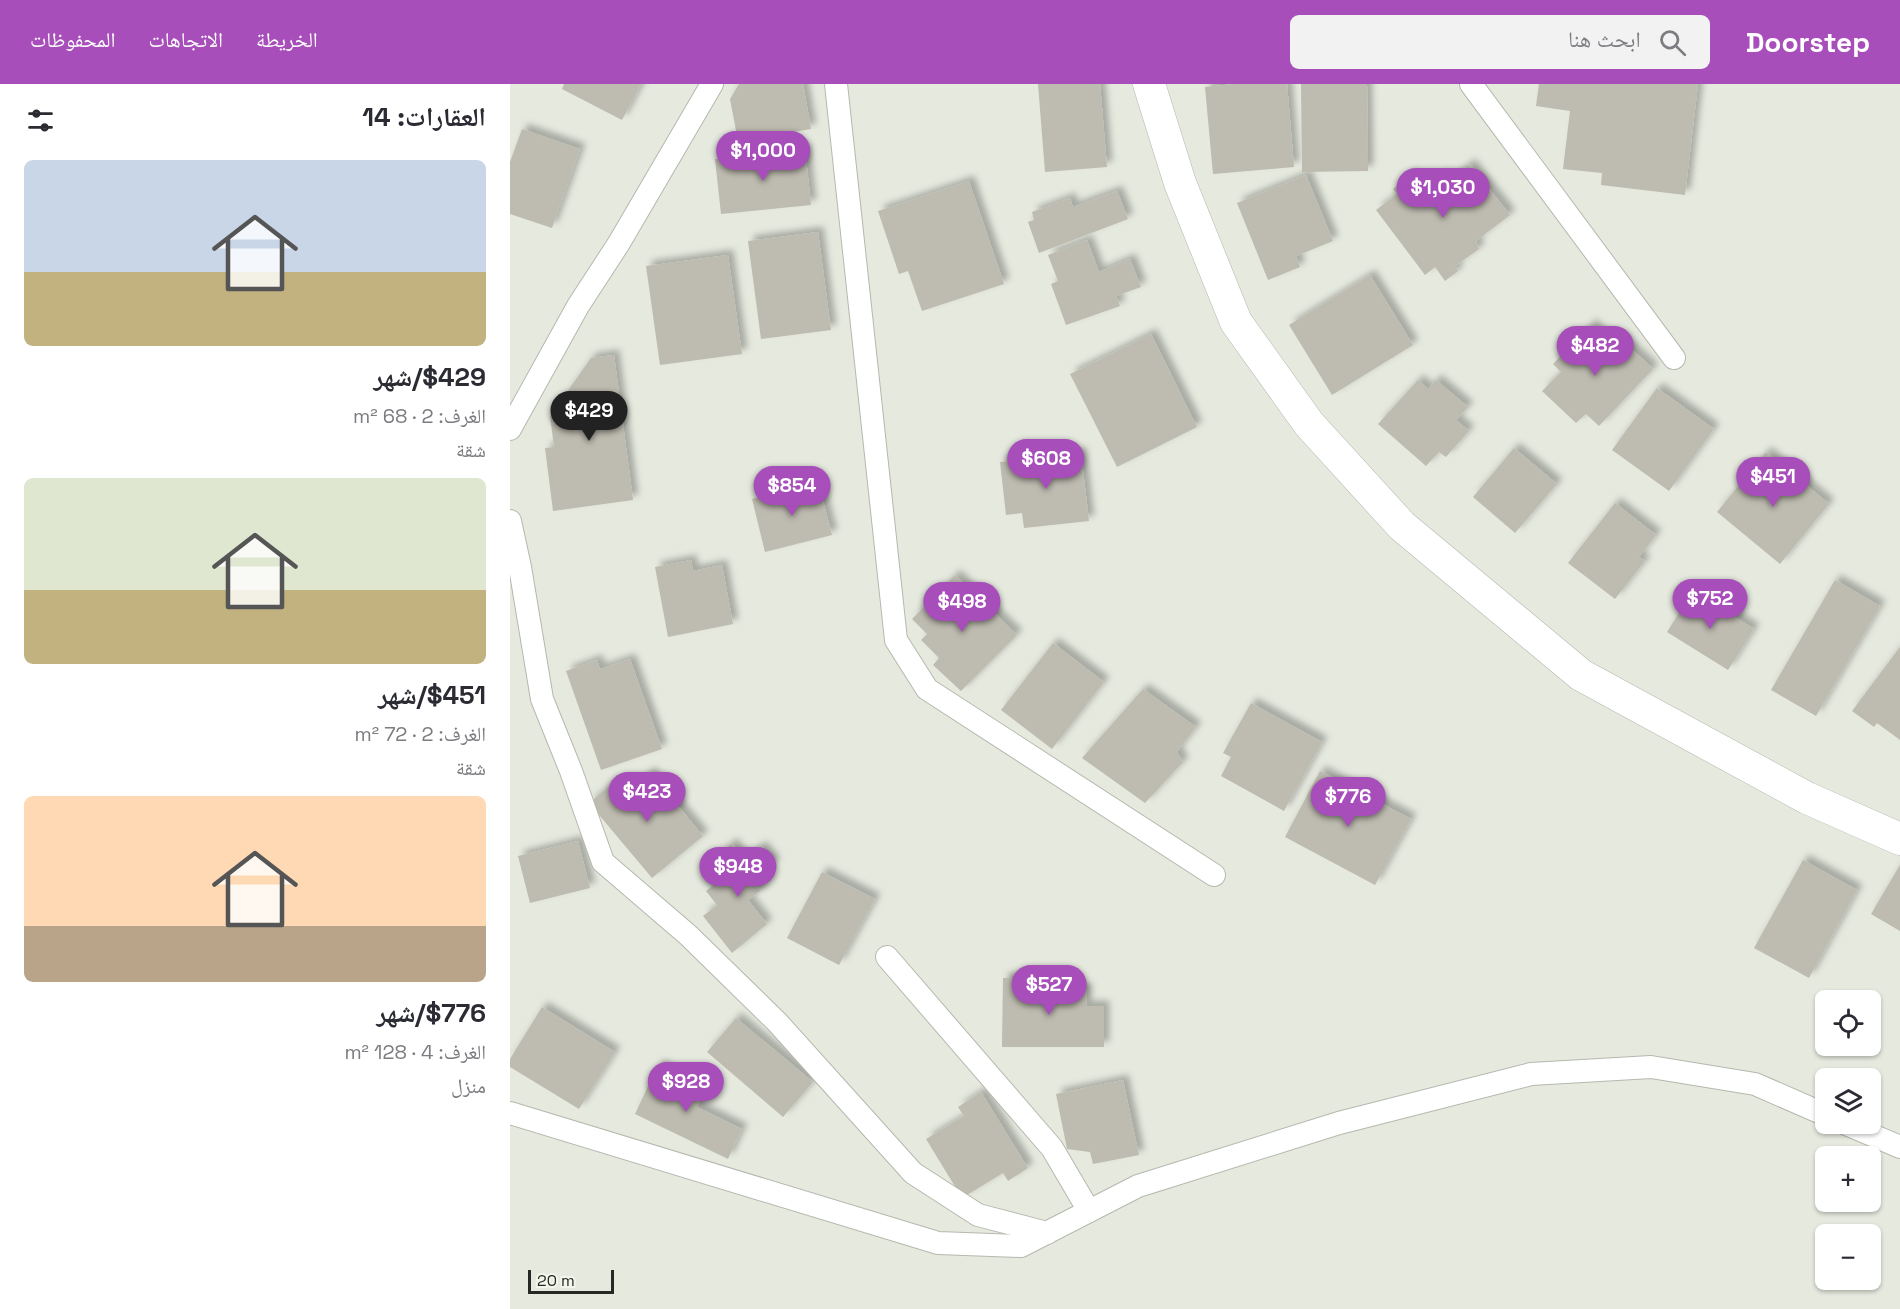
<!DOCTYPE html>
<html lang="ar">
<head>
<meta charset="utf-8">
<style>
  :root { --surface:#fff; --page:#f2f2f3; --text:#2b2b33; --muted:#7c7c81; --accent:#a74eba }
  body { margin:0; font-family:"Space Grotesk","Noto Naskh Arabic",sans-serif; background:var(--page); color:var(--text); direction:rtl; height:100vh; display:flex; flex-direction:column; font-size:22px; white-space:nowrap }
  * { box-sizing:border-box; margin:0 }
  p { font-size:20px; color:var(--muted) }
  .icon { flex:none; width:33px; height:33px; fill:none; stroke:currentColor; stroke-width:2; stroke-linecap:round; stroke-linejoin:round }
  .map { position:relative; flex:1; overflow:hidden; direction:ltr }
  .panel { display:flex; flex-direction:column; background:var(--surface); width:510px }
  .panel>* { flex:none }
  .controls { position:absolute; left:1305px; top:906px; display:grid; gap:12px }
  .controls a { display:grid; place-items:center; width:66px; height:66px; border-radius:9px; background:var(--surface); box-shadow:0 2px 4px #0004; font-size:30px }
  .scale { position:absolute; left:18px; bottom:15px; width:86px; box-sizing:border-box; padding-left:6px; border:3px solid #262824; border-top:0; font-size:16px; line-height:21px; white-space:nowrap; color:#262824; -webkit-text-stroke:4px #f2f6eb; paint-order:stroke }
  .price { position:absolute; translate:-50% -51px; padding:0 14px; border-radius:21px; background:var(--accent); color:#fff; font-size:20px; line-height:39px; filter:drop-shadow(0 2px 3px #0008) }
  .price::after { content:''; position:absolute; left:50%; top:36px; width:18px; height:14px; margin-left:-9px; background:inherit; clip-path:polygon(0 0,100% 0,50% 100%) }
  .price.on { background:#222; color:#fff }
  ul { padding:0; list-style:none }
  li { display:grid; align-content:center; gap:12px; height:318px; padding:0 24px }
  li span { display:grid; place-items:center; height:186px; border-radius:9px; color:#555 }
  li>.icon { margin-inline-start:auto }
  span .icon { width:108px; height:108px; fill:#fffc; stroke-width:1 }
  li b { font-size:26px }
  h2 { display:flex; justify-content:space-between; align-items:center; height:72px; padding:0 24px; font-size:26px }
  header { display:flex; align-items:center; gap:36px; box-sizing:border-box; height:84px; padding:0 30px; background:var(--accent); color:#fff }
  header strong { font-size:28px }
  nav { display:flex; gap:33px; margin-inline-start:auto; font-size:21px }
  .search { width:420px; height:54px; background:var(--page); display:flex; align-items:center; gap:15px; box-sizing:border-box; padding:0 21px; border-radius:9px; color:var(--muted); font-size:22px }
  main { display:flex; flex:1; min-height:0 }
  .map>svg:first-child { display:block }
  .building { fill:#bebbb0; filter:url(#shadow) }
  .lines { fill:none; stroke-linecap:round; stroke-linejoin:round }
  .street-casing { stroke:#b5b8ae; stroke-width:24 }
  .secondary-casing { stroke:#b5b8ae; stroke-width:33 }
  .street { stroke:#fff; stroke-width:22 }
  .secondary { stroke:#fff; stroke-width:32 }
</style>
</head>
<body>
<header>
<strong>Doorstep</strong>
<div class="search"><svg class="icon" aria-label="search" viewBox="0 0 24 24"><circle cx="10" cy="10" r="6"/><path d="M15 15l6 6"/></svg>ابحث هنا</div>
<nav><a>الخريطة</a><a>الاتجاهات</a><a>المحفوظات</a></nav>
</header>
<main>
<div class="map">
<svg width="1390" height="1225" viewBox="0 0 1390 1225">
  <defs>
    <filter id="shadow"><feDropShadow dx="5.5" dy="-5.5" stdDeviation="3" flood-color="#0004"/></filter>
  </defs>
  <rect width="100%" height="100%" fill="#e5e9de"/>
  <g class="building">
    <path d="M54 0H131L112 36 52 5Z"/>
    <path d="M229 0H293L301 45 228 57 220 15Z"/>
    <path d="M528 0H590L597 83 535 88Z"/>
    <path d="M725 0H777L784 83 703 90 695 3Z"/>
    <path d="M791 0H857L858 87 792 88Z"/>
    <path d="M1029 0H1188L1175 111 1091 101 1092 89 1053 85 1060 27 1026 22Z"/>
    <path d="M12 45 70 65 42 144 0 130V78Z"/>
    <path d="M295 65 301 121 211 130 205 75Z"/>
    <path d="M960 80 1000 131 966 157 969 165 945 182 948 187 935 197 925 183 915 191 866 126 887 110 883 105 901 91 908 100 915 95 920 101 932 91 937 97Z"/>
    <path d="M796 91 823 157 786 172 790 183 758 196 727 119Z"/>
    <path d="M459 97 494 200 412 227 398 187 389 190 368 127Z"/>
    <path d="M607 107 618 135 529 169 518 138 524 136 522 128 560 114 563 123Z"/>
    <path d="M308 148 321 246 251 255 238 157Z"/>
    <path d="M577 156 589 188 620 175 631 203 606 212 610 222 556 241 541 200 548 197 538 171Z"/>
    <path d="M218 171 232 270 150 281 136 182Z"/>
    <path d="M860 191 903 261 822 311 779 241Z"/>
    <path d="M1081 240 1103 262 1110 254 1143 285 1089 342 1076 330 1066 339 1032 307 1051 288 1043 280Z"/>
    <path d="M641 250 687 343 607 383 560 290Z"/>
    <path d="M104 271 123 416 43 427 35 364 44 363 40 332 81 274Z"/>
    <path d="M908 296 918 305 926 296 958 323 946 336 959 347 936 373 929 368 916 382 868 340Z"/>
    <path d="M1147 304 1204 345 1159 407 1102 366Z"/>
    <path d="M1004 364 1047 400 1005 449 963 413Z"/>
    <path d="M1256 368 1319 420 1270 480 1207 428Z"/>
    <path d="M571 369 579 437 514 444 512 429 496 431 490 378Z"/>
    <path d="M308 398 322 451 255 468 242 415Z"/>
    <path d="M1105 419 1146 451 1129 473 1135 477 1105 515 1058 479Z"/>
    <path d="M181 476 183 487 212 481 223 540 158 553 145 483Z"/>
    <path d="M445 491 507 551 451 607 423 581 429 574 411 556 417 550 402 535Z"/>
    <path d="M1325 496 1370 522 1306 632 1261 606Z"/>
    <path d="M1183 507 1244 545 1218 586 1157 548Z"/>
    <path d="M543 559 594 598 542 665 491 626Z"/>
    <path d="M1390 563V656L1367 639 1364 643 1342 627Z"/>
    <path d="M120 575 152 665 91 686 56 587 87 576 90 585Z"/>
    <path d="M633 605 686 643 667 668 673 678 635 719 572 674Z"/>
    <path d="M741 619 812 658 774 727 711 692 721 673 713 669Z"/>
    <path d="M810 687 901 735 865 801 775 753Z"/>
    <path d="M140 688 193 752 142 794 79 719 103 699 112 711Z"/>
    <path d="M68 757 80 804 20 819 8 772Z"/>
    <path d="M222 759 234 775 251 762 265 779 244 795 250 807 238 816 257 840 222 869 193 832 207 821 196 807 222 786 209 770Z"/>
    <path d="M1293 776 1347 806 1299 894 1244 864Z"/>
    <path d="M1390 781V847L1361 830Z"/>
    <path d="M312 788 365 815 329 881 277 854Z"/>
    <path d="M493 894H533L535 904 577 905 576 922H594V963H492Z"/>
    <path d="M32 923 105 968 69 1025 0 983V975Z"/>
    <path d="M226 934 303 998 273 1033 197 968Z"/>
    <path d="M148 981 196 1005 187 1023 232 1045 218 1075 125 1030Z"/>
    <path d="M613 996 629 1071 583 1080 580 1068 557 1065 546 1010Z"/>
    <path d="M471 1008 518 1084 498 1097 493 1089 452 1114 416 1055 454 1032 448 1023Z"/>
  </g>
  <g class="lines">
    <defs>
      <g id="street">
        <path d="M326 0 386 556 417 605 704 791"/>
        <path d="M961 0 1164 274"/>
        <path d="M0 345 68 222 109 159 202 0"/>
        <path d="M0 437 10 483 32 615 61 687 93 778 178 851 267 938 403 1089 468 1131 537 1149"/>
        <path d="M377 873 542 1064 579 1127"/>
        <path d="M0 1029 428 1159 511 1162 628 1102 829 1039 1021 990 1141 983 1245 1000 1316 1031"/>
        <path d="M1336 1040 1390 1063"/>
      </g>
      <path id="secondary" d="M639 0 670 99 726 238 799 340 892 442 1071 591 1297 714 1390 755"/>
    </defs>
    <use href="#street" class="street-casing"/>
    <use href="#secondary" class="secondary-casing"/>
    <use href="#street" class="street"/>
    <use href="#secondary" class="secondary"/>
  </g>
</svg>
<div class="controls">
<a><svg class="icon" aria-label="locate" viewBox="0 0 24 24"><circle cx="12" cy="12" r="6"/><path d="M12 2v4M12 18v4M2 12h4M18 12h4"/></svg></a>
<a><svg class="icon" aria-label="layers" viewBox="0 0 24 24"><path d="M12 4l9 5-9 5-9-5zM3 14l9 5 9-5"/></svg></a>
<a>+</a>
<a>−</a>
</div>
<div class="scale">20 m</div>
<b class="price" style="left:253px;top:98px">$1,000</b>
<b class="price" style="left:933px;top:135px">$1,030</b>
<b class="price" style="left:1085px;top:293px">$482</b>
<b class="price on" style="left:79px;top:358px">$429</b>
<b class="price" style="left:536px;top:406px">$608</b>
<b class="price" style="left:1263px;top:424px">$451</b>
<b class="price" style="left:282px;top:433px">$854</b>
<b class="price" style="left:1200px;top:546px">$752</b>
<b class="price" style="left:452px;top:549px">$498</b>
<b class="price" style="left:137px;top:739px">$423</b>
<b class="price" style="left:838px;top:744px">$776</b>
<b class="price" style="left:228px;top:814px">$948</b>
<b class="price" style="left:539px;top:932px">$527</b>
<b class="price" style="left:176px;top:1029px">$928</b>
</div>
<section class="panel">
<h2>العقارات: 14<svg class="icon" aria-label="filters" viewBox="0 0 24 24"><path d="M4 7h16M4 17h16"/><circle cx="9" cy="7" r="2"/><circle cx="15" cy="17" r="2"/></svg></h2>
<ul>
<li><span style="background:linear-gradient(#c9d6e8 60%,#c2b280 0)"><svg class="icon" aria-label="home" viewBox="0 0 24 24"><path d="M3 11l9-7 9 7M6 9v11h12V9"/></svg></span><div><b>$429/شهر</b><p>الغرف: 2 · 68 m²</p><p>شقة</p></div></li>
<li><span style="background:linear-gradient(#dfe7d0 60%,#c2b280 0)"><svg class="icon" aria-label="home" viewBox="0 0 24 24"><path d="M3 11l9-7 9 7M6 9v11h12V9"/></svg></span><div><b>$451/شهر</b><p>الغرف: 2 · 72 m²</p><p>شقة</p></div></li>
<li><span style="background:linear-gradient(#ffd9b3 70%,#b9a48a 0)"><svg class="icon" aria-label="home" viewBox="0 0 24 24"><path d="M3 11l9-7 9 7M6 9v11h12V9"/></svg></span><div><b>$776/شهر</b><p>الغرف: 4 · 128 m²</p><p>منزل</p></div></li>
</ul>
</section>
</main>
</body>
</html>
